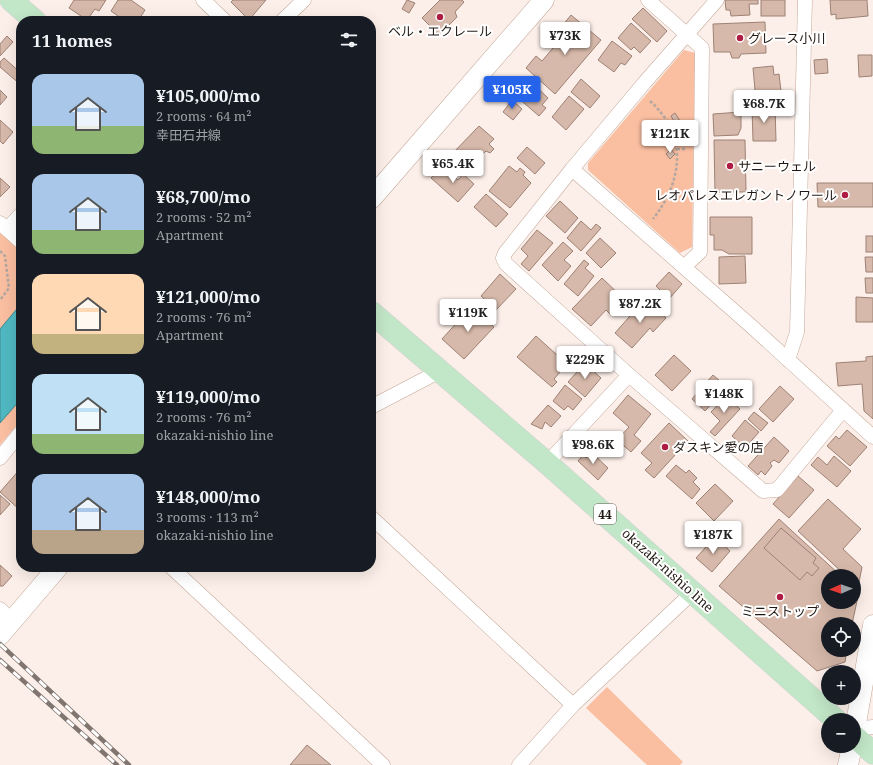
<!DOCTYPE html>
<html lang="en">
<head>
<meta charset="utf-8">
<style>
  :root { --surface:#171b24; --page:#20242c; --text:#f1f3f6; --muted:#9ea1a6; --accent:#2563eb }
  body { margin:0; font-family:"Noto Serif","Noto Sans JP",serif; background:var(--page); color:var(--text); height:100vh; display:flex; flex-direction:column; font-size:15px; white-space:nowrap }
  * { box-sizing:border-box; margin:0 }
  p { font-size:13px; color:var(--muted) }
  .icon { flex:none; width:22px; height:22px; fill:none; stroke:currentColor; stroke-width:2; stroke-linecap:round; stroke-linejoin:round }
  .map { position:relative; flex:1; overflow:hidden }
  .drawer { position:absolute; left:16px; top:16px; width:360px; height:556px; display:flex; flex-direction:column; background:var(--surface); border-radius:16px; box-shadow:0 4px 16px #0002 }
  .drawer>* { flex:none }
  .needle { width:26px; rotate:268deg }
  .fabs { position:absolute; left:821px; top:569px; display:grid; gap:8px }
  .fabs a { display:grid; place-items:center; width:40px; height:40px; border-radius:50%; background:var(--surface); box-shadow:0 4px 16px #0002; font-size:20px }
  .price { position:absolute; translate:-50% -34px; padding:0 9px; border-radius:4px; background:#fff; color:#222; font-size:13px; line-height:26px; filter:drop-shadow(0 1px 2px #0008) }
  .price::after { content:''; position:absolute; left:50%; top:24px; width:12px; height:9px; margin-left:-6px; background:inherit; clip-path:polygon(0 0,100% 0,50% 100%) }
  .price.active { background:var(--accent); color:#fff }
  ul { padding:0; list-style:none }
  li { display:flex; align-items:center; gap:12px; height:100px; padding:0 16px }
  li span { display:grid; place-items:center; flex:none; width:112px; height:80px; border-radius:12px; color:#555 }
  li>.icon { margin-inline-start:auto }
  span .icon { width:48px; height:48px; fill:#fffc; stroke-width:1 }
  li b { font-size:17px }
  h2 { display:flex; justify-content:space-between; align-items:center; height:48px; padding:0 16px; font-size:17px }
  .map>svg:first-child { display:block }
  .green { fill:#fabea0 }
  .water { fill:#50b8c2; stroke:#42888e }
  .building { fill:#d6b9aa; stroke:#9d8174 }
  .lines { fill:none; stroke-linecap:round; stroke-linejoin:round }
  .street-casing { stroke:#c4a899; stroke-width:15 }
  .secondary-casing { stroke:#c4a899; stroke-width:21 }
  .primary-casing { stroke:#d3d1d0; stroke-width:23 }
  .path { stroke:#b3a7a2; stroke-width:2.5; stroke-dasharray:3 2; stroke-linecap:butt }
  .street { stroke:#fff; stroke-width:14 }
  .secondary { stroke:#fff; stroke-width:20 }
  .primary { stroke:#c2e6c8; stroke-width:22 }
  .rail-casing { stroke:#80756f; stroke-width:4.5 }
  .rail { stroke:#fff; stroke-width:3; stroke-dasharray:9; stroke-linecap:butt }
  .poi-dot { fill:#af1c43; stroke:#fff; stroke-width:1.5 }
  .labels { text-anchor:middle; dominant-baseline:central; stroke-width:4; stroke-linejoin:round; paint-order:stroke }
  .shield { fill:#fff; stroke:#645d5a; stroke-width:1 }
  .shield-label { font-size:12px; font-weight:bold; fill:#221813 }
  .poi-label { font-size:13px; fill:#221813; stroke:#fff; text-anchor:start }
  .street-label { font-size:13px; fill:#221813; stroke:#fff }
</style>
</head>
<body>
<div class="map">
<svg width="873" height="765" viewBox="0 0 873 765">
  <rect width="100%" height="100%" fill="#fcefe9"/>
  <g class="green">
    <path d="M684 50 695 53 692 247 680 253 588 170V163Z"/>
    <path d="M0 232 21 250V420L0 445Z"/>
    <path d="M607 687 683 762 680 765H647L586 708Z"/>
  </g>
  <path class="water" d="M21 304V399L0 423V329Z"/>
  <g class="building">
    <path d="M74 0H106L99 11 95 9 87 20 69 8Z"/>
    <path d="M118 0H131L145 10 138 21H125L111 11Z"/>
    <path d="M233 0H266L249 20 231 2Z"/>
    <path d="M407 0 415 3 409 13 402 9Z"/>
    <path d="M440 0H462L464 2 455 12 457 17 439 35 422 18Z"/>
    <path d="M725 0H758V4H749L750 15 731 16 730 10H726Z"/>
    <rect x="761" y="0" width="24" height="16"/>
    <path d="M830 0H867L868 16 836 19V14L831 15Z"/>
    <path d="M643 8 667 31 657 42 632 19Z"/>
    <path d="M571 15 601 40 555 94 526 68 536 56 542 61 553 48 548 43 551 39 556 44 568 30 563 25Z"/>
    <path d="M765 22 766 53 741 54 739 58H732L730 52H714L713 24Z"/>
    <path d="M631 23 651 41 640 53 634 47 631 50 618 38Z"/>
    <path d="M7 36 13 42 0 56V44Z"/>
    <path d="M612 41 632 56 625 65 621 63 614 72 598 60Z"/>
    <path d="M858 55H872V76L859 77Z"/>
    <path d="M4 58 21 73V85L0 67V62Z"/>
    <path d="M827 59 828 73 815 74 814 60Z"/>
    <path d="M773 66 774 75 779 74 781 91H777L778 99 756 101 753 68Z"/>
    <path d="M581 79 600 96 590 108 571 92Z"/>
    <path d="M530 81 548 98 542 105 546 108 539 116 516 96Z"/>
    <path d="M0 90 7 97 0 105Z"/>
    <path d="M569 96 584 109 566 130 552 117Z"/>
    <path d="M512 100 522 109 513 120 503 112Z"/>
    <path d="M775 106 776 141H753L752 107Z"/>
    <path d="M741 112V128L738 135 714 136 713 114Z"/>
    <path d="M675 113 682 124 677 127 671 116Z"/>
    <path d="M0 120 13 132 3 144 0 141Z"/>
    <path d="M479 126 494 139 489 144 494 149 490 153 486 151 478 159 481 161 470 173 451 155Z"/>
    <path d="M714 140H745L746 192H715Z"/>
    <path d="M527 147 545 163 535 174 517 158Z"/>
    <path d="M671 149 675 154 670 159 666 154Z"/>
    <path d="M442 166 458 180 463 174 474 184 458 202 431 178Z"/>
    <path d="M509 166 517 172 520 168 525 172 523 175 531 183 510 208 489 191Z"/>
    <path d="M0 178 10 187 0 197Z"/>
    <path d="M817 183H873V207H818Z"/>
    <path d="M486 194 508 214 496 227 474 207Z"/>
    <path d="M560 201 578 218 565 233 546 216Z"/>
    <path d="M710 217H752V254H729L722 250H714V235H710Z"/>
    <path d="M581 221 591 230 596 224 601 228 581 251 567 238Z"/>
    <path d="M537 230 553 243 529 271 521 264 528 256 521 249Z"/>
    <rect x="866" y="236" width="7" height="16"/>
    <path d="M600 238 616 253 601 268 586 253Z"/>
    <path d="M563 242 573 251 564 260 571 266 558 281 542 265Z"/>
    <path d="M745 256 746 283 719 284V257Z"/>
    <path d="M865 257H873V272H866Z"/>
    <path d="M584 260 589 264 585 268 594 276 578 296 564 284Z"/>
    <path d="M669 272 682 284 669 299 656 286Z"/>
    <path d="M500 274 516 289 496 310 481 296Z"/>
    <path d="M602 278 625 300 611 315 606 310 591 326 572 309Z"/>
    <path d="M865 278H873V293H866Z"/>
    <path d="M856 297 873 298V322H856Z"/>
    <path d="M645 299 666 318 653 332 650 328 632 348 615 333Z"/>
    <path d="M472 306 494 327 464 359 442 339Z"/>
    <path d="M536 336 567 364 554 379 557 382 552 387 517 357Z"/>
    <path d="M674 355 691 371 672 391 655 375Z"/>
    <path d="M873 356V419L864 411 862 384 838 386 836 363 866 361V357Z"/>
    <path d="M585 363 601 378 585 397 568 382Z"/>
    <path d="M713 375 720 381 717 384 724 390 705 411 692 399Z"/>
    <path d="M565 385 582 399 573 410 568 406 564 410 553 401Z"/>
    <path d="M780 386 794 399 773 422 759 409Z"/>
    <path d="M628 395 651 414 634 435 641 441 631 452 617 440 629 427 613 413Z"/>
    <path d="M726 396 740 409 715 436 710 432 720 421 711 412Z"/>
    <path d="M548 405 561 416 551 427 545 422 542 429 531 424Z"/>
    <path d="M754 412 768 423 761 431 748 419Z"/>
    <path d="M745 420 759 432 745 448 732 436Z"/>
    <path d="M669 423 688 441 654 478 645 470 652 463 641 453Z"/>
    <path d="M847 430 867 447 850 466 827 446 836 436 839 439Z"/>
    <path d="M774 437 789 451 779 463 774 460 770 463 772 466 765 475 761 471 758 475 748 466Z"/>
    <path d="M591 452 608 468 598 480 578 461 583 455 586 458Z"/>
    <path d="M834 456 851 471 837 487 811 465 818 457 827 465Z"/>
    <path d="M676 465 686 473 689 470 697 478 693 482 700 489 692 499 666 476Z"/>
    <path d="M21 468V511L0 492Z"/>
    <path d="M798 476 814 490 789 518 773 504Z"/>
    <path d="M715 484 733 501 714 521 696 503Z"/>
    <path d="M0 495 10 504 0 515Z"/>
    <path d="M828 499 861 529 843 549 862 567 858 587 854 583V576H846L798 531Z"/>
    <path d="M779 519 841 576H828V602H854V588L859 592 852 624H828V650H847L845 662 817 671 719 586Z"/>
    <path d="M781 528 816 558 813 563 819 568 812 576 807 572 800 580 764 548Z"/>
    <path d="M715 537 730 551 712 572 696 558Z"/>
    <path d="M0 565 12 576 3 586H0Z"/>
    <path d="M307 745 331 765H290Z"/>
  </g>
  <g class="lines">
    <defs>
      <g id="street">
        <path d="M203 0 225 21"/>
        <path d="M648 0 702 48 700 252 684 267"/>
        <path d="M717 0 645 82 572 169 505 253 503 258 506 264 629 375 763 491 777 490 843 410"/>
        <path d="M282 21 304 0"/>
        <path d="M572 169 750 325 873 437"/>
        <path d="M0 223 21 242"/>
        <path d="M7 229 21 214"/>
        <path d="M788 360 797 332 805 0"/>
        <path d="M371 407 440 371"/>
        <path d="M0 458 21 432"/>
        <path d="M547 463 629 375"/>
        <path d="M371 517 573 705"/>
        <path d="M171 567 383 765"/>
        <path d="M0 609 12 621"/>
        <path d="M855 729 873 727"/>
        <path d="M519 765 573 705 693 592"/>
      </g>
      <g id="secondary">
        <path d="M371 199 544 0"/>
        <path d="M0 635 58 567"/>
        <path d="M854 735 873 625"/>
        <path d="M848 765 852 746"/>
      </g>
      <g id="primary">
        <path d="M11 0 35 21"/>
        <path d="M371 312 547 463 836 720"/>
        <path d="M854 736 873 753"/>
      </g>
    </defs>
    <use href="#street" class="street-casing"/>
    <use href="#secondary" class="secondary-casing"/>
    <use href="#primary" class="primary-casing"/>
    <g class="path">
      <path d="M650 101C688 135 683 181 653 219"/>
      <path d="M677 149H686"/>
      <path d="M0 251 5 256 9 288 0 300"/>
    </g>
    <use href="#street" class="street"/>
    <use href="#secondary" class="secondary"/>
    <use href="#primary" class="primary"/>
    <defs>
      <g id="rail">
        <path d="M0 644 129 765"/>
        <path d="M0 660 117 765"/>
      </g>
    </defs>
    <use href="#rail" class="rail-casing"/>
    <use href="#rail" class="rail"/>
  </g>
  <g class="poi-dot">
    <circle cx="440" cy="17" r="4"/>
    <circle cx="740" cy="38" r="4"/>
    <circle cx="730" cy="166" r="4"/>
    <circle cx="845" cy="195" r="4"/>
    <circle cx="665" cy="447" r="4"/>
    <circle cx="780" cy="597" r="4"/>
  </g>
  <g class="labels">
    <rect class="shield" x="594" y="504" width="22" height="20" rx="3"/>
    <g class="shield-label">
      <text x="605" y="514">44</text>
    </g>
    <g class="poi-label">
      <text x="440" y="31" text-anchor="middle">ベル・エクレール</text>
      <text x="748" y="38">グレース小川</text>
      <text x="738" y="166">サニーウェル</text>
      <text x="837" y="195" text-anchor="end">レオパレスエレガントノワール</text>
      <text x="673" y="447">ダスキン愛の店</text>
      <text x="780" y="611" text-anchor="middle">ミニストップ</text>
    </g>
    <g class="street-label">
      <text transform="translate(668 570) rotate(42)">okazaki-nishio line</text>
    </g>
  </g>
</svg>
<div class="fabs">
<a><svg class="needle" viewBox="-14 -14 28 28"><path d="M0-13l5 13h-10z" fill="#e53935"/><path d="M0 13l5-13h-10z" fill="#9ea1a6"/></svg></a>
<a><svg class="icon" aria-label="locate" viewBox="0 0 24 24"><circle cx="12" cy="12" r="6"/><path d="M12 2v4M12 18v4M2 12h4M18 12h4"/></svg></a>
<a>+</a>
<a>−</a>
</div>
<b class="price" style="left:565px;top:56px">¥73K</b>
<b class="price active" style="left:512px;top:110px">¥105K</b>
<b class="price" style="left:764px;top:124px">¥68.7K</b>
<b class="price" style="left:670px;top:154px">¥121K</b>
<b class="price" style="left:453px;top:184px">¥65.4K</b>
<b class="price" style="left:640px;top:324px">¥87.2K</b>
<b class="price" style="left:468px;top:333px">¥119K</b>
<b class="price" style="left:585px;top:380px">¥229K</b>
<b class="price" style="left:724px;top:414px">¥148K</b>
<b class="price" style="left:593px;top:465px">¥98.6K</b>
<b class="price" style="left:713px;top:555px">¥187K</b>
<section class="drawer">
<h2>11 homes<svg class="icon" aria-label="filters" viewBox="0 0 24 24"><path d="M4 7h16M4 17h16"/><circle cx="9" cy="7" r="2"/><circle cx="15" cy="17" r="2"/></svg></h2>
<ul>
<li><span style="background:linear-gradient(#a9c7e8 65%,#8fb573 0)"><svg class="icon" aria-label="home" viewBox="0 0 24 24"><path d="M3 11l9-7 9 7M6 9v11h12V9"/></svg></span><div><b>¥105,000/mo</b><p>2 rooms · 64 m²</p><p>幸田石井線</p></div></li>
<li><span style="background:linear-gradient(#a9c7e8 70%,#8fb573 0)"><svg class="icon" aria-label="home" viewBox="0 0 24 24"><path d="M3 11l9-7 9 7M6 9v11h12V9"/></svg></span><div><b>¥68,700/mo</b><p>2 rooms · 52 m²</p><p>Apartment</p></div></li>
<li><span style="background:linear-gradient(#ffd9b3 75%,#c2b280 0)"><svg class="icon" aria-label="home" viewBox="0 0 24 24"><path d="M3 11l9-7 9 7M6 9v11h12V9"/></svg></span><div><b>¥121,000/mo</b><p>2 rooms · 76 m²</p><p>Apartment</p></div></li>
<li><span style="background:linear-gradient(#bfe0f5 75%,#8fb573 0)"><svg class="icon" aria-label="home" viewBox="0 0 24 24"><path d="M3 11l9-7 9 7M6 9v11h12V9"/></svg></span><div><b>¥119,000/mo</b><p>2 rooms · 76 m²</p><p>okazaki-nishio line</p></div></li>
<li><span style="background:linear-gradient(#a9c7e8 70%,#b9a48a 0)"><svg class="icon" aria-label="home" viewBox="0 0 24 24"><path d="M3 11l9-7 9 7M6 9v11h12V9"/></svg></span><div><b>¥148,000/mo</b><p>3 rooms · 113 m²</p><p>okazaki-nishio line</p></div></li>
</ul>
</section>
</div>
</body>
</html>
